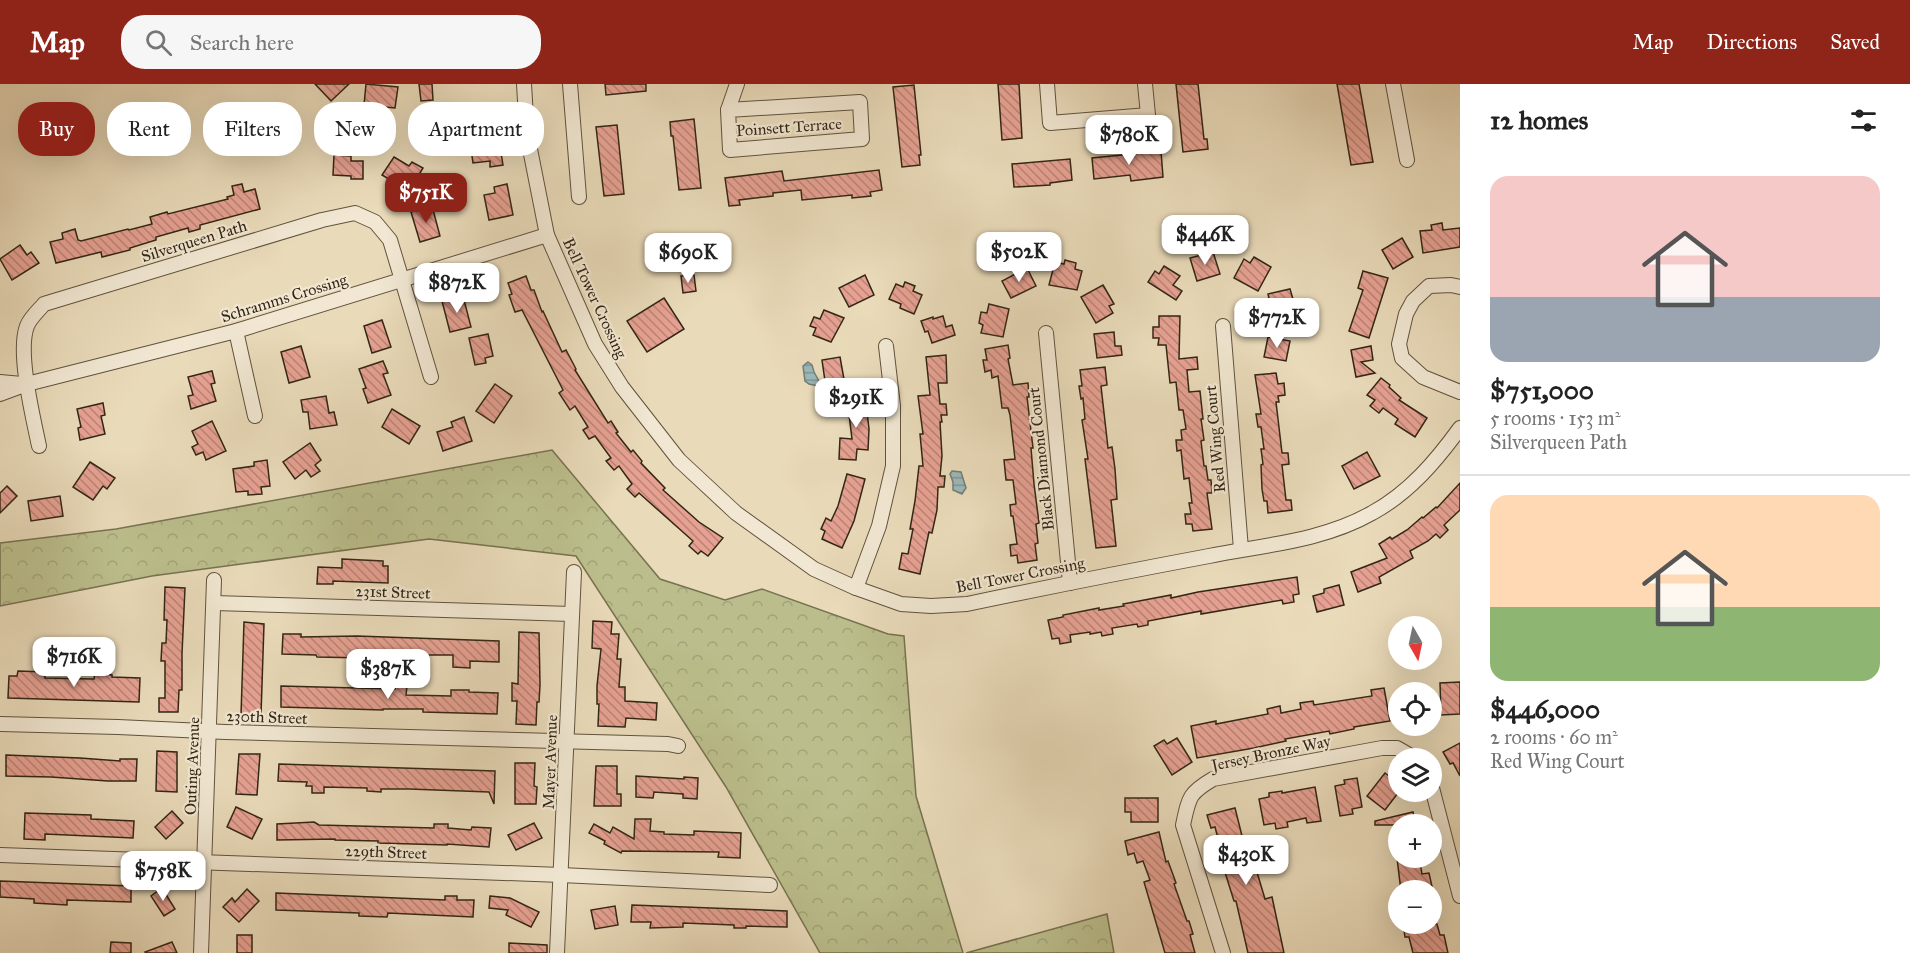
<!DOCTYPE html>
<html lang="en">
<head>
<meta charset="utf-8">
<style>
  :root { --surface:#fff; --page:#f6f6f6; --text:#222; --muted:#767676; --line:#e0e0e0; --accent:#8f2418 }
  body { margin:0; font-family:"IM FELL Great Primer",serif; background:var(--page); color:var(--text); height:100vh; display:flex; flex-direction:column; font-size:22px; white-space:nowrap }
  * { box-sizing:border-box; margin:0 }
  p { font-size:20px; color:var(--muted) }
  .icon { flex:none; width:33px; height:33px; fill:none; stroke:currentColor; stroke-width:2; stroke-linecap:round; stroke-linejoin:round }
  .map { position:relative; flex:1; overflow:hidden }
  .details { display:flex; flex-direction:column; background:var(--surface); width:450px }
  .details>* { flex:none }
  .hud { position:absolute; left:18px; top:18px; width:570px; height:54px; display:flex; gap:12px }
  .needle { width:39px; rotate:171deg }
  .tools { position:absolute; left:1388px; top:532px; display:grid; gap:12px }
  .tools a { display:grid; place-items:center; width:54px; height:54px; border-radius:50%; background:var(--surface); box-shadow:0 6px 24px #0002; font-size:30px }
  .price { position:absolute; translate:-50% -51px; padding:0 14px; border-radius:12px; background:#fff; color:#222; font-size:20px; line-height:39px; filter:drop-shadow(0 2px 3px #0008) }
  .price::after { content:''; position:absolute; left:50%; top:36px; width:18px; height:14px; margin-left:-9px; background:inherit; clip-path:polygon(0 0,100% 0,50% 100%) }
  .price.on { background:var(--accent); color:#fff }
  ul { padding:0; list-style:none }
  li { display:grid; align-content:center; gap:12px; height:318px; padding:0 30px }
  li+li { border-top:2px solid var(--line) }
  li span { display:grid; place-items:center; height:186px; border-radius:18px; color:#555 }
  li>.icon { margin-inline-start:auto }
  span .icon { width:108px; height:108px; fill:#fffc; stroke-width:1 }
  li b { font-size:26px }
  h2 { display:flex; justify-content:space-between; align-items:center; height:72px; padding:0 30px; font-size:26px }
  .chip { padding:0 21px; border-radius:24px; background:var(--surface); box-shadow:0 6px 24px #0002; font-size:21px; line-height:54px }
  .chip.on { background:var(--accent); color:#fff }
  header { display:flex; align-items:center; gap:36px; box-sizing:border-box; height:84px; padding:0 30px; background:var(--accent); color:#fff }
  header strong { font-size:28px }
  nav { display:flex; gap:33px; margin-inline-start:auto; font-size:21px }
  .search { width:420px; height:54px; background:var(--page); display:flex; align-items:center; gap:15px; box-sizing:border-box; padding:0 21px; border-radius:24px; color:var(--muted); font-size:22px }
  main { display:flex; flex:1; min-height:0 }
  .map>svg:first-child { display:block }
  .forest { fill:url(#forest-crowns); stroke:#777250; stroke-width:1.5 }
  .water { fill:url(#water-rules); stroke:#717e77; stroke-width:1.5 }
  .building { fill:url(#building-back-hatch); stroke:#332615; stroke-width:1.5 }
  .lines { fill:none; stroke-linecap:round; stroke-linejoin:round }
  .street-casing { stroke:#60533e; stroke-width:16 }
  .street { stroke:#f1e7d2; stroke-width:14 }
  .labels { text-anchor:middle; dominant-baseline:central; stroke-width:4.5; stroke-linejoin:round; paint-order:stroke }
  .street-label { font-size:16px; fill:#332615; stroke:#f1e7d2 }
</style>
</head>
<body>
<header>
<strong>Map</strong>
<div class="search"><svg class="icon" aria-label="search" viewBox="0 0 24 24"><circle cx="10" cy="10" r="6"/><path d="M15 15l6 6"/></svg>Search here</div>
<nav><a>Map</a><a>Directions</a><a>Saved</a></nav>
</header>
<main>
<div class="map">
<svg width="1460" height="869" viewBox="0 0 1460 869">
  <defs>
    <pattern id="forest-crowns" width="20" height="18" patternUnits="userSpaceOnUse" patternTransform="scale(1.5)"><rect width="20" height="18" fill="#bbbe8c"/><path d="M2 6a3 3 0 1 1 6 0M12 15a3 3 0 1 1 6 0" fill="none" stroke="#a1a378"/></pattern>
    <pattern id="water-rules" width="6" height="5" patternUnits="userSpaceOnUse" patternTransform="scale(1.5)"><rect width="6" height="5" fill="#9bb8b9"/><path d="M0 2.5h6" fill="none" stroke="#7f9595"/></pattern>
    <pattern id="building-back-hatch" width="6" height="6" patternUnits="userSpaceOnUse" patternTransform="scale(1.5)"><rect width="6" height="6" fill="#e6a192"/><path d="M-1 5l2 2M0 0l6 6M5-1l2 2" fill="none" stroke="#bb8376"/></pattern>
  </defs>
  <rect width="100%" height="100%" fill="#e9dab9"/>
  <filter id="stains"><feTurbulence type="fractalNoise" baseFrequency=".00333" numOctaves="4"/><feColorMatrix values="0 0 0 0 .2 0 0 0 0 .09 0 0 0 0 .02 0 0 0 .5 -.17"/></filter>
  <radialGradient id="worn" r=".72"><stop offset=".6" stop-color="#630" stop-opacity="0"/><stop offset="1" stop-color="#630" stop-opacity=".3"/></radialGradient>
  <g class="forest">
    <path d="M552 366 660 495 725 516 762 505 888 550 904 552 916 712 963 869H820L726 703 576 472 429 455 152 492 0 522V459L116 445Z"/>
    <path d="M1107 830 1114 869H966Z"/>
  </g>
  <g class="water">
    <path d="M808 278 812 281 814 288 819 297 818 302 809 300 805 297 803 282Z"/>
    <path d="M952 387 961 388 966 404 962 410 953 406V398L950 390Z"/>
  </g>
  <g class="building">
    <path d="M315 0H349L331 17Z"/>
    <path d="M366 0 398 3 395 24 364 21Z"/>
    <path d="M419 0H432L433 16 421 17Z"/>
    <path d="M605 0H646V7L606 11Z"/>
    <path d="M998 0H1019L1022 54 1002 56Z"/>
    <path d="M1176 0H1198L1204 55H1207L1208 65 1183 68Z"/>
    <path d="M1337 0H1359L1373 78 1351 81Z"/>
    <path d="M914 1 921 71H919L920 81 902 83 893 3Z"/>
    <path d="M694 35 701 104 679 106 673 52H671L670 38Z"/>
    <path d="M617 41 624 110 604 112 596 43Z"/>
    <path d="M498 50 503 81 490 83V77L473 79 471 65H476L474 53Z"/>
    <path d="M1161 67 1163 93 1131 97 1130 91 1094 95 1092 74Z"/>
    <path d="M334 71 351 72V77H363V95H351V92L333 91Z"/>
    <path d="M394 73 409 82 412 78 423 84 409 107 382 91Z"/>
    <path d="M1070 75 1072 96 1050 99V101L1014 103 1012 80Z"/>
    <path d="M879 86 882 106 870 108 871 112 852 114V111L802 116 801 106 773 109V112L739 116 740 121 729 122 725 94 782 87 784 97Z"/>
    <path d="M242 100 244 108 255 105 260 125 200 141V145L189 148 188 144 156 153V156L130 164V166L102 173 101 168 56 179 50 158 63 155 62 149 75 145 78 156 81 157 128 145 129 146 152 140 150 133 167 128 168 130 228 115 227 113 234 111 232 102Z"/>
    <path d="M507 100 513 131 489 136 484 111 495 109 494 103Z"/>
    <path d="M432 122 440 152 420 158 411 128Z"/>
    <path d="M1442 139 1443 146 1460 144V163L1423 169 1420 147 1432 146 1431 141Z"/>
    <path d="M1402 154 1413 173 1393 185 1382 166Z"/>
    <path d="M20 161 27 171 31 168 39 179 12 196 0 175Z"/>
    <path d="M1213 168 1220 190 1197 197 1190 174Z"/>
    <path d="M1254 173 1271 183 1258 207 1234 194 1244 175 1250 179Z"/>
    <path d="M1065 176 1076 179 1075 185 1082 187 1077 206 1049 201 1055 178 1064 180Z"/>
    <path d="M1164 182 1180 192 1173 201 1182 207 1176 216 1148 198 1155 187 1159 190Z"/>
    <path d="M1027 184 1036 202 1011 214 1002 197Z"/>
    <path d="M1363 187 1388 194 1369 254 1349 247 1363 206 1358 204Z"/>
    <path d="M694 191 696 207 683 209 681 192Z"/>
    <path d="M865 191 874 211 849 223 839 204Z"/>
    <path d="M526 192 531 206H534L542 228 543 227 562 268 566 266 576 285 575 286 608 339 611 337 618 348 616 349 631 368 633 366 642 377 641 379 665 404 663 406 699 438 723 454 708 472 701 467 698 470 689 462 693 457 639 409 635 413 627 405 632 400 619 382 614 386 606 377 611 374 595 352 589 355 583 346 588 343 575 322 570 326 559 309 563 306 522 226 515 228 509 211 512 210 508 199Z"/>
    <path d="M905 198 915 202 913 207 922 211 914 230 900 224 901 220 889 215 896 200 903 203Z"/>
    <path d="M1103 201 1114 220 1109 222 1113 229 1096 239 1081 213Z"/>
    <path d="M1290 205 1298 232 1279 237 1275 222 1271 223 1268 210Z"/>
    <path d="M463 212 471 243 450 248 442 217Z"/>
    <path d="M664 214 684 245 647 268 627 237Z"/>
    <path d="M989 220 1009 225 1003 253 981 249 983 241 979 239 981 228 987 229Z"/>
    <path d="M824 226 844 234 831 258 813 251 816 244 810 242 814 233 820 235Z"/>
    <path d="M943 232 946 243 952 241 955 251 932 259 928 247 925 248 921 237 933 233V235Z"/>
    <path d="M1159 232H1180L1179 275 1197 273 1198 285 1187 286 1189 308 1200 307 1203 335H1201L1204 356 1201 357 1204 382H1206L1208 396H1211L1212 409H1207L1212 445 1193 447 1192 440H1186L1185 430H1191L1189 419H1192L1189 394 1184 395 1181 366 1177 367 1176 356H1182L1181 346 1186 345 1183 326H1179L1176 298 1170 299 1166 261H1158L1159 254H1153V243H1159Z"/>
    <path d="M382 236 391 263 372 269 364 242Z"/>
    <path d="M1114 248 1115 262H1121L1122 271 1097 274 1094 250Z"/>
    <path d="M488 250 493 272 485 274 486 279 475 281 469 254Z"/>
    <path d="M1268 253 1290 257 1286 277 1264 273Z"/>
    <path d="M1008 261 1010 274 1008 275 1013 301 1028 299 1029 313H1027L1033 364H1031L1034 400 1039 439 1036 440 1038 459 1035 460 1037 476 1018 479 1017 471 1011 472 1010 461 1017 460 1013 432H1011L1010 421 1016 420 1013 396H1006L1004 376 1015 375 1010 331 1008 324H1002L998 292 992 294 991 286 985 288 983 276H987L985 265Z"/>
    <path d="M301 262 310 293 289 299 281 268Z"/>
    <path d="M1371 262 1373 276 1361 278 1375 289 1356 293 1351 266Z"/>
    <path d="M946 271 947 299H938L940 320H946L947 331H941L942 338H940L942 372 940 392H945L944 403H938L937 426 932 449 929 448 920 490 899 485 902 469 908 470 913 445H910L915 417 919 382H923L920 350H923L918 312 930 311 926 273Z"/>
    <path d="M840 273 845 301 826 304 822 276Z"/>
    <path d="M383 277 388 289 383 290 391 311 368 319 363 305 366 304 359 285Z"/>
    <path d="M1105 283 1107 301 1101 302 1108 364 1112 363 1115 385 1117 415 1111 416 1116 462 1096 464 1085 375H1088L1082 336 1085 335 1083 314 1081 315 1079 302H1082L1080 286Z"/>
    <path d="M212 287 215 299 211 300 216 317 191 325 188 312 193 311 188 293Z"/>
    <path d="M1276 289 1278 300 1284 299 1285 311 1278 312 1279 318H1276L1282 369H1288L1289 380 1282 381 1286 416H1291L1292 426 1268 429 1267 417H1264L1262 405 1261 381 1263 380 1261 365H1264L1261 343H1258L1256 330H1261L1255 291Z"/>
    <path d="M1381 294 1390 301 1389 303 1401 314 1399 316 1427 334 1415 353 1395 340 1398 335 1383 324 1379 329 1370 322 1375 316 1367 311Z"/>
    <path d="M495 300 512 312 494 339 476 327Z"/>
    <path d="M865 311 869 345 868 366 857 365 856 376 839 375 840 354 852 355 847 314Z"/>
    <path d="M326 312 329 329 334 328 337 341 310 345 308 328H303L301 316Z"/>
    <path d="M103 319 105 331 101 332 105 350 80 356 78 344 81 343 77 325Z"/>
    <path d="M392 325 420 342 409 360 382 343Z"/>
    <path d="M464 333 472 357 443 367 437 348 453 343 451 338Z"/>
    <path d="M212 337 226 367 206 376 203 368 196 371 192 363 198 360 192 347Z"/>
    <path d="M310 359 321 376 315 381 320 387 311 393 306 386 295 395 283 378Z"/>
    <path d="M1367 368 1380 392 1354 405 1342 382Z"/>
    <path d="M267 376 270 402 261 403 262 410 248 411V407L236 408 233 385 254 382V378Z"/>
    <path d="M90 378 115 394 107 405 103 402 93 416 73 403Z"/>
    <path d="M847 390 865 395 854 437 842 464 822 455 825 447 821 445 826 434 831 437 838 422Z"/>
    <path d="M1460 399V426L1444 441 1448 446 1440 454 1436 450 1428 457 1410 467 1413 474 1379 493 1381 499 1358 508 1351 488 1387 474 1379 460 1390 453 1392 455 1407 446 1422 433 1423 434 1436 423 1437 424Z"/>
    <path d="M7 402 17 412 0 429V409Z"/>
    <path d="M60 412 63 432 31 437 28 417Z"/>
    <path d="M342 475 383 477V482H388V499L333 497V500H317L318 483 342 484Z"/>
    <path d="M1297 493 1299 510 1293 511 1294 518 1283 520 1282 516 1201 530V527L1148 537V541L1138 543 1137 540 1112 544 1113 550 1102 552 1101 548 1090 550V548L1070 551 1071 558 1060 560 1059 554 1052 555 1048 536 1063 533V531L1099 524V526L1124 522 1123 520 1171 511V514L1198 508Z"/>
    <path d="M1339 501 1344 521 1317 528 1313 512 1324 509V505Z"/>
    <path d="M165 503 185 504 182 570V606H179L178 628H159V614H165V577H161L162 559H166L167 536H164Z"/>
    <path d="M593 537 612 538 611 550H619L617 575H621L619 603H625V617L657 619 656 636 626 634 625 643 598 642 599 620H597V602L601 565 592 564Z"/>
    <path d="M244 538 264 540 261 631H241Z"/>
    <path d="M519 548 539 549 540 601 539 618H537L536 641 516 640 517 617H512V599L518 600Z"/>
    <path d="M283 550H301V553L357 552 499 557V578L470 577V584L453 583V571H414V575L317 573 316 571 282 570Z"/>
    <path d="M18 587 45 588V594L94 595 95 589 112 591V593L140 594 139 618 8 614 9 592H17Z"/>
    <path d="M1460 598V630L1441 631 1440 599Z"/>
    <path d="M281 602 395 605V602H407L406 611 451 612V606H469V608L498 609 497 630 423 628V625H383V626L281 623Z"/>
    <path d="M1384 604 1390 637 1354 643V645L1330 650 1329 647 1285 655 1286 657 1254 664 1197 674 1191 642 1216 637V640L1268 630 1267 625 1280 622 1281 629 1301 625 1300 619 1313 617 1314 621 1372 612 1371 606Z"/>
    <path d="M1177 654 1192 678 1172 691 1154 662 1164 656 1167 660Z"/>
    <path d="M1460 659V692L1453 679 1450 680 1443 668Z"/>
    <path d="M157 667 177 668V708L156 707Z"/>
    <path d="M239 670H260L257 711 236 710Z"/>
    <path d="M6 671 80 674 120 677V675H137L136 697H108L51 693 6 692Z"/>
    <path d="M515 679H535L534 702 537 703 536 720H515Z"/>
    <path d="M279 680 495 687 494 720 489 708 409 705H381V708L367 707V704L324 703V709H312V702H306L307 698 278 697Z"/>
    <path d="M596 682H617V710H621V722H594Z"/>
    <path d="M1385 689 1398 699V709L1385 726 1367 712Z"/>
    <path d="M636 692 684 695V693L698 694 697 715 683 714V710L654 708 653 714 636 713Z"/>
    <path d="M1357 694 1362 723 1352 725 1353 730 1340 732 1335 702 1345 700 1344 696Z"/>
    <path d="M1315 703 1321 737 1307 739 1306 734 1287 738 1288 743 1276 745 1275 739 1264 741 1259 715 1269 713V709L1282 707V709Z"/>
    <path d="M1125 714H1158V738H1131V728H1125Z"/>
    <path d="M236 723 262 735 252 755 227 743Z"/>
    <path d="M1235 724 1244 760 1250 758 1255 774 1253 775 1265 815 1272 813 1284 869H1248L1236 817H1234L1217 763 1220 762 1215 743 1211 744 1207 731Z"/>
    <path d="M172 727 183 739 166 755 155 743Z"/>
    <path d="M1413 728 1416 741H1375V737Z"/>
    <path d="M25 729 91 731V735L134 737 133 754 45 750V756L24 755Z"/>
    <path d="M635 735H651L650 747 664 748V750L694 751V747L741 749 740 774 718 773 719 768 622 767 621 769 604 760 605 757 589 749 594 740 610 749 613 743 634 755Z"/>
    <path d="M314 738 319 741 434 744V740H448V744L471 746 472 743 491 744 489 763 447 760V761L378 759V757L335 756V755L277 756V740Z"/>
    <path d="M534 739 542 754 516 766 508 751Z"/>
    <path d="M1159 748 1166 778 1168 777 1176 799 1174 800 1187 837H1189L1193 850 1190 851 1195 869H1165L1144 798 1150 796 1143 777 1137 779 1134 769 1128 771 1125 757Z"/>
    <path d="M1397 774H1419L1422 790 1429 789 1433 807H1401Z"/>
    <path d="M0 797 131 802V818L67 816V821L34 819V815L0 813Z"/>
    <path d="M162 804 175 825 164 832 151 812Z"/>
    <path d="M247 805 259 817 239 838 223 823 232 814 235 818Z"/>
    <path d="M276 809 445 816V812H457V816H474L473 833 388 829 387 833 359 832V829L276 826Z"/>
    <path d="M490 812 510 814 539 828 531 843 506 831 508 826 489 824Z"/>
    <path d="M632 821 787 827V843L746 842V844H734V841L683 839V843L650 844 651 838H631Z"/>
    <path d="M615 822 618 841 595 845 591 826Z"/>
    <path d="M1403 840H1437L1440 851H1444L1448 869H1413L1409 853H1405Z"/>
    <rect x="237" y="851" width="15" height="18"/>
    <path d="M111 858 131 859V869H110Z"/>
    <path d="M172 858 177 869H146L145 868Z"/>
    <path d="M509 859 547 861V869H509Z"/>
  </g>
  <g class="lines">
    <defs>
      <g id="street">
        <path d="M524 0 527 50 547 151 595 260 622 303 679 376 736 429 814 485 856 504 901 520 931 522 967 520C1048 503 1129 487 1209 472 1264 461 1323 457 1372 429 1409 409 1436 377 1460 344"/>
        <path d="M570 0 579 113"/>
        <path d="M1047 0 1050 39 1148 31 1145 0"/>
        <path d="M1393 0 1407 76"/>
        <path d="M860 18 862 55 730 66 728 26Z"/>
        <path d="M728 26 737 0"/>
        <path d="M1460 203 1451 201 1429 202 1413 217 1406 230 1399 260 1402 274 1423 293 1460 308"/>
        <path d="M1223 242 1241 465"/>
        <path d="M236 247 255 332"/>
        <path d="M1046 249 1070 499"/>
        <path d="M0 298 22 300"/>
        <path d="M0 310 27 300 236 247 547 151"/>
        <path d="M39 362C33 333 17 268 27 242 30 234 39 226 44 220L322 136 355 129 375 138 390 156 431 293"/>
        <path d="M856 504 879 442 893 382V322L886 262"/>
        <path d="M214 519 571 530"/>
        <path d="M0 640 118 643 225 648 668 660 678 662"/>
        <path d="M1431 700 1460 812"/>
        <path d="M0 771 561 791 770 801"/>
        <path d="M201 869 214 496"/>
        <path d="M557 869 574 488"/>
        <path d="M1223 869 1183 741C1189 713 1189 709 1213 695L1382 664H1397L1416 675"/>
      </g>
    </defs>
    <use href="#street" class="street-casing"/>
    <use href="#street" class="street"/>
  </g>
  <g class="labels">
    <g class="street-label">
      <text transform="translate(789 43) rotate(-4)">Poinsett Terrace</text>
      <text transform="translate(194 157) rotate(-17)">Silverqueen Path</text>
      <text transform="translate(284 214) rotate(-17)">Schramms Crossing</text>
      <text transform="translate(595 214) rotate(65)">Bell Tower Crossing</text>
      <text transform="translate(1215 355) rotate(-95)">Red Wing Court</text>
      <text transform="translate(1041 375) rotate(-96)">Black Diamond Court</text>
      <text transform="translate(1020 491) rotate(-11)">Bell Tower Crossing</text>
      <text transform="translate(393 508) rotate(2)">231st Street</text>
      <text transform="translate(267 633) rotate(2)">230th Street</text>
      <text transform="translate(1271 669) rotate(-12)">Jersey Bronze Way</text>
      <text transform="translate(550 678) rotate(-88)">Mayer Avenue</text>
      <text transform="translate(192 682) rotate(-88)">Outing Avenue</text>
      <text transform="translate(386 768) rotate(2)">229th Street</text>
    </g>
  </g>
  <rect width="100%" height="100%" filter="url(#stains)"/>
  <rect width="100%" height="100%" fill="url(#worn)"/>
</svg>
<div class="tools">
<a><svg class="needle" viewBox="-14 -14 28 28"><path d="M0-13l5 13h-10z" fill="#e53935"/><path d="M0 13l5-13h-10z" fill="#767676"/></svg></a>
<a><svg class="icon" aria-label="locate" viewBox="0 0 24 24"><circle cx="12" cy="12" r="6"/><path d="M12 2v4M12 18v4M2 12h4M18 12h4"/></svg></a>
<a><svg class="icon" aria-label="layers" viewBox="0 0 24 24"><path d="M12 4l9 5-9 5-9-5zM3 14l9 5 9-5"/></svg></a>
<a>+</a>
<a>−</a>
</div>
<b class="price" style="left:1129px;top:82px">$780K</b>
<b class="price on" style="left:426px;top:140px">$751K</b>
<b class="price" style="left:1205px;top:182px">$446K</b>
<b class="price" style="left:1019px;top:199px">$502K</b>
<b class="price" style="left:688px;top:200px">$690K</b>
<b class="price" style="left:457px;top:230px">$872K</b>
<b class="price" style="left:1277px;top:265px">$772K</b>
<b class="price" style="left:856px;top:345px">$291K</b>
<b class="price" style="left:74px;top:604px">$716K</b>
<b class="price" style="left:388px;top:616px">$387K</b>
<b class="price" style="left:1246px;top:802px">$430K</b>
<b class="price" style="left:163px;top:818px">$758K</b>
<div class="hud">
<a class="chip on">Buy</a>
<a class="chip">Rent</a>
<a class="chip">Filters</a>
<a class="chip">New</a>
<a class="chip">Apartment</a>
</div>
</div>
<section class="details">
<h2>12 homes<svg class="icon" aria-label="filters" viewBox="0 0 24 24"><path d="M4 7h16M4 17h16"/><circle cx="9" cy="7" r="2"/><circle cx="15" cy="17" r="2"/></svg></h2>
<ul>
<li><span style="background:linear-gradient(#f6c9c9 65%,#9aa5b1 0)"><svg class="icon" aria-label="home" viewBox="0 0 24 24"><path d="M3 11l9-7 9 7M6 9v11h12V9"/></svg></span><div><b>$751,000</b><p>5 rooms · 153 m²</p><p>Silverqueen Path</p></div></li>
<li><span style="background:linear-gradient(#ffd9b3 60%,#8fb573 0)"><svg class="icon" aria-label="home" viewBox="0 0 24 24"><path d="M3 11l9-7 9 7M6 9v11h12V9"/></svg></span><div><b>$446,000</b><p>2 rooms · 60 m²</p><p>Red Wing Court</p></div></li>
</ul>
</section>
</main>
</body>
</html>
